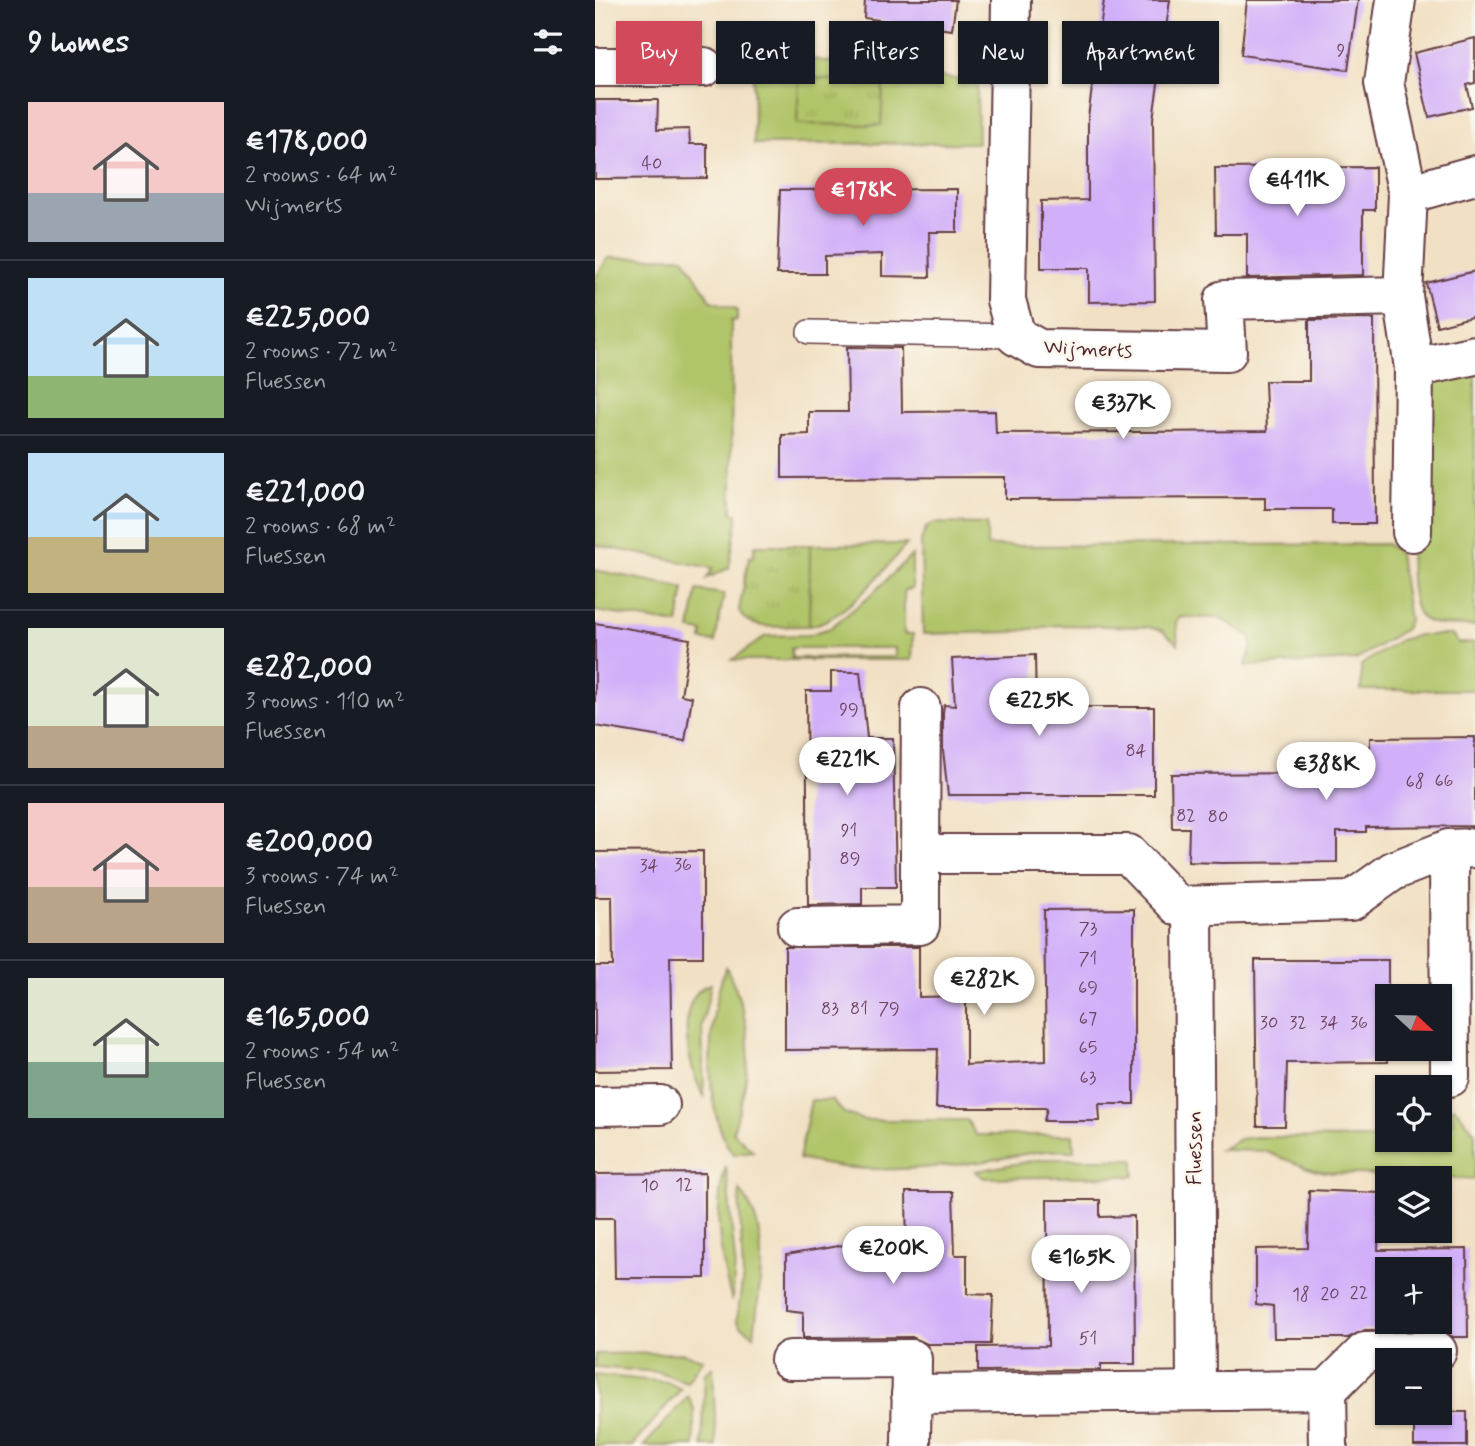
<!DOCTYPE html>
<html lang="en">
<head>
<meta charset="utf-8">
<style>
  :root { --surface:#171b24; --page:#242831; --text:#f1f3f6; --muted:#9ea1a6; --line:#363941; --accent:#d1495b }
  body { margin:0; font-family:Mynerve,sans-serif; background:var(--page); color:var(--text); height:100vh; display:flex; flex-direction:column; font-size:26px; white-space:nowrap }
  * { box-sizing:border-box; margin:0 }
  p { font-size:23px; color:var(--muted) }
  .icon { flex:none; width:38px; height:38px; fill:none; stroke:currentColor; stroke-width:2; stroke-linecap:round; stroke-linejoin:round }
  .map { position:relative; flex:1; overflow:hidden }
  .panel { display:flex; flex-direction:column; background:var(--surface); width:595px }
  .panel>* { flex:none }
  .hud { position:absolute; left:21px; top:21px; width:665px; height:63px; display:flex; gap:14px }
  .needle { width:46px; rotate:112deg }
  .tools { position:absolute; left:780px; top:984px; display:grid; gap:14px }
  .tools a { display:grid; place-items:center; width:77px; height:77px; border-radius:0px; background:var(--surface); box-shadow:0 2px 5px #0004; font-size:35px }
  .price { position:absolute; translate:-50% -60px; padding:0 16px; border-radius:24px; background:#fff; color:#222; font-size:23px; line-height:46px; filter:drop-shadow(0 2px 4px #0008) }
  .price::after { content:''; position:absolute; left:50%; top:42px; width:21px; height:16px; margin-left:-10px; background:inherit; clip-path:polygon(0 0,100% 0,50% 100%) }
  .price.active { background:var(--accent); color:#fff }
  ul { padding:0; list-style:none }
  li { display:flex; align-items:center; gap:21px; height:175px; padding:0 28px }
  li+li { border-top:2px solid var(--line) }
  li span { display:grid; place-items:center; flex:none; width:196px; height:140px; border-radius:0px; color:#555 }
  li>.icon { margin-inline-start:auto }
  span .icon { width:84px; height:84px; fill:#fffc; stroke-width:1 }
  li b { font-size:30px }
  h2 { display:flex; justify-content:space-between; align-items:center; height:84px; padding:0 28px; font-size:30px }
  .pill { padding:0 24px; border-radius:0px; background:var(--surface); box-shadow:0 2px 5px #0004; font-size:24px; line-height:63px }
  .pill.active { background:var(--accent); color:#fff }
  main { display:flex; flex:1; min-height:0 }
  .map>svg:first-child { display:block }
  .grass { fill:#b0c469; stroke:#7d724a; stroke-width:2; fill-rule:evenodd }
  .park { fill:url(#park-tufts); stroke:#7d724a; stroke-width:2 }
  .building { fill:#d2b0f9; fill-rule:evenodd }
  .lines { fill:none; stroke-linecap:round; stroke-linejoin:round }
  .lane-casing { stroke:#633c42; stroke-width:26 }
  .street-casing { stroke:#633c42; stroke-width:42 }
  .lane { stroke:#fff; stroke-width:23 }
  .street { stroke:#fff; stroke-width:38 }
  .labels { text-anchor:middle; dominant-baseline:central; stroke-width:5; stroke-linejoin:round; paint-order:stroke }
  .number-label { font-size:18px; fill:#6c435e }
  .street-label { font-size:21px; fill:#4a1f2b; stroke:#fbf7ec }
</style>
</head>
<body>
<main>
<section class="panel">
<h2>9 homes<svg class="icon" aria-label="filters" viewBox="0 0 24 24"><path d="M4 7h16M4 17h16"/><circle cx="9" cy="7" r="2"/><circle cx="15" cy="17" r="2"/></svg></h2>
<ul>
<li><span style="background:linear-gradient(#f6c9c9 65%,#9aa5b1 0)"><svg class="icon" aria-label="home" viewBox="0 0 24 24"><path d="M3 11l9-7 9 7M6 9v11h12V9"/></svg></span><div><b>€178,000</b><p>2 rooms · 64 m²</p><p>Wijmerts</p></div></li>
<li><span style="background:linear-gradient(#bfe0f5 70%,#8fb573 0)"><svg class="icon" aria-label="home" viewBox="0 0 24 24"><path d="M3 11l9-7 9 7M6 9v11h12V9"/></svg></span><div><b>€225,000</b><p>2 rooms · 72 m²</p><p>Fluessen</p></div></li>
<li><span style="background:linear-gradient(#bfe0f5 60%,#c2b280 0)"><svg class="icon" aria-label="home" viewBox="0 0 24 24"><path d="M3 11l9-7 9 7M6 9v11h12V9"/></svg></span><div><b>€221,000</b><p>2 rooms · 68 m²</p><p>Fluessen</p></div></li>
<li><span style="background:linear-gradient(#dfe7d0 70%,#b9a48a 0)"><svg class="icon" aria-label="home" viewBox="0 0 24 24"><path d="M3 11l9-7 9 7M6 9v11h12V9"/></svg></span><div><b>€282,000</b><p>3 rooms · 110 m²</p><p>Fluessen</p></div></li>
<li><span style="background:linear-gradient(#f6c9c9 60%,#b9a48a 0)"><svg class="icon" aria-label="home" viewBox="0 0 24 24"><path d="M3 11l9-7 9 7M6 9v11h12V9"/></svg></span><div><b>€200,000</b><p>3 rooms · 74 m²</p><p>Fluessen</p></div></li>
<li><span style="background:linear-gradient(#dfe7d0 60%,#7fa58c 0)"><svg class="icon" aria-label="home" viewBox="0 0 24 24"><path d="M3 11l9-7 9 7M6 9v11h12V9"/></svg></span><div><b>€165,000</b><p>2 rooms · 54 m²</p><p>Fluessen</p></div></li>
</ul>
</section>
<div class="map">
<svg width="880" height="1446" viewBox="0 0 880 1446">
  <defs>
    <pattern id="park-tufts" width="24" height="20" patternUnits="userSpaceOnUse" patternTransform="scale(1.75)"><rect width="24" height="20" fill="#b0c469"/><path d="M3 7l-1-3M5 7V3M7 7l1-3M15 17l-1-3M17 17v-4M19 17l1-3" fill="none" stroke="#99a85b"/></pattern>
  </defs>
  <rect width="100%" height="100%" fill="#fbf7ec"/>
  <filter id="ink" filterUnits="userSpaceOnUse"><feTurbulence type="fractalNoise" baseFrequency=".0143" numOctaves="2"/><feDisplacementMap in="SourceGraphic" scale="14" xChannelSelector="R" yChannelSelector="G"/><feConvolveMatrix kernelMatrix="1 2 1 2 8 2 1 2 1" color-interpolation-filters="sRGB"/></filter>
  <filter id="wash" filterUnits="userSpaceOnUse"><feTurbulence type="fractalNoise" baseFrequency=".00686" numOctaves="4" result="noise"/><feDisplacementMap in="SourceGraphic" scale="28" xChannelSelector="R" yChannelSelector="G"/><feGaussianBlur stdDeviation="1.57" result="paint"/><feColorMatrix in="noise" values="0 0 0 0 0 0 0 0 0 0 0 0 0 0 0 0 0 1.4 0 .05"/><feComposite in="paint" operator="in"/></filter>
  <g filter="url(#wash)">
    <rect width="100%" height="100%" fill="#f1e0c3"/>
    <g class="grass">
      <path d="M158 51 382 82 383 143 159 144Z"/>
      <path d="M89 257 116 301 142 309V320L136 321 137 513 142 514V521L134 568 112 578 118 568 0 545V278L13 258Z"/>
      <path d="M880 370V626C865 625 839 628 827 618 801 596 826 422 829 383Z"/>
      <path d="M339 523 392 524V546L792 544 804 553 814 620 810 629 761 660 651 666 657 645 655 636 625 618 585 617 581 621 583 644 566 630 553 627 463 625 416 632 328 634 326 541 331 528Z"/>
      <path d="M312 544C289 570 249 621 214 626L215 545Z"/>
      <path d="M317 555V589L309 590V634H318L317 660H137L171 636 213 635 235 628 274 597ZM196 648H300V657L197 658Z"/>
      <path d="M0 570 89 588 83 624 0 611Z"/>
      <path d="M102 590 129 594 120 642 107 640 108 632 95 630Z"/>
      <path d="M824 635H857L863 643H880V690H766V665L805 640Z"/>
      <path d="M131 967C162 1030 157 1068 138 1132L158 1151 138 1154C106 1113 112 1013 131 967Z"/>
      <path d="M116 984 107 1026 109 1096C93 1071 77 994 116 984Z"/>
      <path d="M216 1100H237L249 1113 268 1120H372L381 1135H478L479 1151C440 1148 414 1159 377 1163 319 1170 260 1174 204 1159Z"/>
      <path d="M859 1107 880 1132V1179L739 1173 718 1170 669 1151 625 1150 645 1139 660 1137 845 1139V1133L858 1121 856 1108Z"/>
      <path d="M448 1159H539V1176L389 1178 380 1171Z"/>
      <path d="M131 1166 140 1262 137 1302C125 1258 117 1211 131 1166Z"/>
      <path d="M144 1190C178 1228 164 1288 159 1335L145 1326 142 1319 148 1276Z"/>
      <path d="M87 1353 108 1359 92 1382 64 1372 0 1367V1354Z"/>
      <path d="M118 1367 121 1446H107L110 1373Z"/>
      <path d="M0 1375 72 1382 86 1389 37 1446H0Z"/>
      <path d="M93 1396 99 1409V1446H49Z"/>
    </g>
    <g class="park">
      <path d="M204 76 288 86 286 125 202 124Z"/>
      <path d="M160 545H215L214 626C193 625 152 634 144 610L154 557H158Z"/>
    </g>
    <g id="blocks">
      <g class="building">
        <path d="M270 0H361L357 30 269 18Z"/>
        <path d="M509 0H575L558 119 560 301 494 302V268H446V201L493 200V117Z"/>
        <path d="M652 0H763L753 70 646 55Z"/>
        <path d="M880 38V83L872 85 877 107 834 117 819 53Z"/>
        <path d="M0 100H63L62 130 94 129 95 144H112V178L0 179Z"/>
        <path d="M780 167V210H768V275L652 278V234H621L620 168Z"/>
        <path d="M362 189V232H334L335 277 287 276V254L230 256V274H182L185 190Z"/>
        <path d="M880 271V316L842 326 831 283Z"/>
        <path d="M779 319 780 524H737V509H670V498L410 499V477L187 478V435L214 434V412H253L252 347 306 348 307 412 400 411 401 433 672 431 670 381H714V320Z"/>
        <path d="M0 623 95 639 86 695 97 697 90 741 0 726Z"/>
        <path d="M440 655 441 707H559V795H353L348 750V713L349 705 360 706 357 659Z"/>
        <path d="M236 672H265L272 738H298L301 887H267V904L213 905 211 691H236Z"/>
        <path d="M880 737V826L771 827V832H742V862L626 863 593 862 594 828H577L576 774 727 773V754H775V738Z"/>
        <path d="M108 851V957H75L77 1070 0 1071V966H18L17 897H0V852Z"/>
        <path d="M539 909V1104H504L505 1121H449L452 1108H341L343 1049 190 1050V947H324V997L371 996V1065L451 1061 449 910Z"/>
        <path d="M660 960H793V1062L692 1063 690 1126H662Z"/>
        <path d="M110 1173V1278H20L19 1218H0V1174Z"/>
        <path d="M714 1190 785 1193 783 1250 872 1249 873 1337H858L842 1329 770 1330 753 1338H679L678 1306 661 1304V1249L713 1248ZM793 1269H845V1321H793Z"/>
        <path d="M311 1192H358L360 1255H372V1294L398 1295 396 1344H332L317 1337 208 1338V1312L191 1310V1255L249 1245V1253L312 1256Z"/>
        <path d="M452 1200H505V1217L539 1216 540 1364H506V1370L383 1371V1347L453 1346Z"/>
        <rect x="819" y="1412" width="53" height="34"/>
      </g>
    </g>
  </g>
  <g filter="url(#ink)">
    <use href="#blocks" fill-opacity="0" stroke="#633c42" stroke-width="2"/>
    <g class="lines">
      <defs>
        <path id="lane" d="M214 332 421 336"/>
        <g id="street">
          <path d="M416 0 411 300 421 336 444 349 632 352 629 300 808 296"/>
          <path d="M801 0 789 83 813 194 808 296 819 368 817 532"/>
          <path d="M0 67H109"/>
          <path d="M813 194 880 175"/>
          <path d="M819 368 880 355"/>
          <path d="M854 849 855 1077"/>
          <path d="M325 854 326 708"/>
          <path d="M598 906 601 1391"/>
          <path d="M202 927 325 925V854H533L583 906 756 901 798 871 854 849 880 848"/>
          <path d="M0 1106 65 1105"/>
          <path d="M195 1360 317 1359 316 1446"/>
          <path d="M732 1390 733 1446"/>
          <path d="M316 1394 732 1390 770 1352 842 1351"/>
        </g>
      </defs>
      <use href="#lane" class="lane-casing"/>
      <use href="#street" class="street-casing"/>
      <use href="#lane" class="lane"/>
      <use href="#street" class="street"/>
    </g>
  </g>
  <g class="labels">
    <g class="number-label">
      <text x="746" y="51">9</text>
      <text x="57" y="164">40</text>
      <text x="254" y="710">99</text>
      <text x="541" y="751">84</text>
      <text x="849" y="781">66</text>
      <text x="820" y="782">68</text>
      <text x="591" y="816">82</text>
      <text x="623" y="817">80</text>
      <text x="254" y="831">91</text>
      <text x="255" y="859">89</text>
      <text x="88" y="865">36</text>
      <text x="54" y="866">34</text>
      <text x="493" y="929">73</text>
      <text x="493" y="959">71</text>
      <text x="493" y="988">69</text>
      <text x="235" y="1009">83</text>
      <text x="264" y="1009">81</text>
      <text x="294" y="1009">79</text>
      <text x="493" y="1019">67</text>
      <text x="674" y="1023">30</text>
      <text x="703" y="1023">32</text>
      <text x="734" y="1023">34</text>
      <text x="764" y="1023">36</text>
      <text x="493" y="1048">65</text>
      <text x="493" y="1078">63</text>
      <text x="89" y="1185">12</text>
      <text x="55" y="1186">10</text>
      <text x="764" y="1293">22</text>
      <text x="735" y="1294">20</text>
      <text x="706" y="1295">18</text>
      <text x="493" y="1339">51</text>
    </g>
    <g class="street-label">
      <text transform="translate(493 349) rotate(3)">Wijmerts</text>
      <text transform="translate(600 1148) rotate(-90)">Fluessen</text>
    </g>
  </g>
</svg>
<div class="tools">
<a><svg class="needle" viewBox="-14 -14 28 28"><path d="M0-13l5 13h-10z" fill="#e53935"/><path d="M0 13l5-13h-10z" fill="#9ea1a6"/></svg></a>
<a><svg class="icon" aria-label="locate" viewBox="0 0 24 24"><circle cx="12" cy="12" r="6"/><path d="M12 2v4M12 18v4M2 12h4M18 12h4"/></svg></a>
<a><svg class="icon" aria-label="layers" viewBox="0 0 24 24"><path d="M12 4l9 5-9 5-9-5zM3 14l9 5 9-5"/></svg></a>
<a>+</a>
<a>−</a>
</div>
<b class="price" style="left:702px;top:218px">€411K</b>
<b class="price active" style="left:268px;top:228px">€178K</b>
<b class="price" style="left:528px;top:441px">€337K</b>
<b class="price" style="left:444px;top:738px">€225K</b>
<b class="price" style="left:252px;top:797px">€221K</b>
<b class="price" style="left:731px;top:802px">€388K</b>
<b class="price" style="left:389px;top:1017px">€282K</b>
<b class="price" style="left:298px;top:1286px">€200K</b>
<b class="price" style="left:486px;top:1295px">€165K</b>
<div class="hud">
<a class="pill active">Buy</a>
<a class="pill">Rent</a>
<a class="pill">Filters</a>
<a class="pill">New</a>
<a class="pill">Apartment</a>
</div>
</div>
</main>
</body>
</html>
